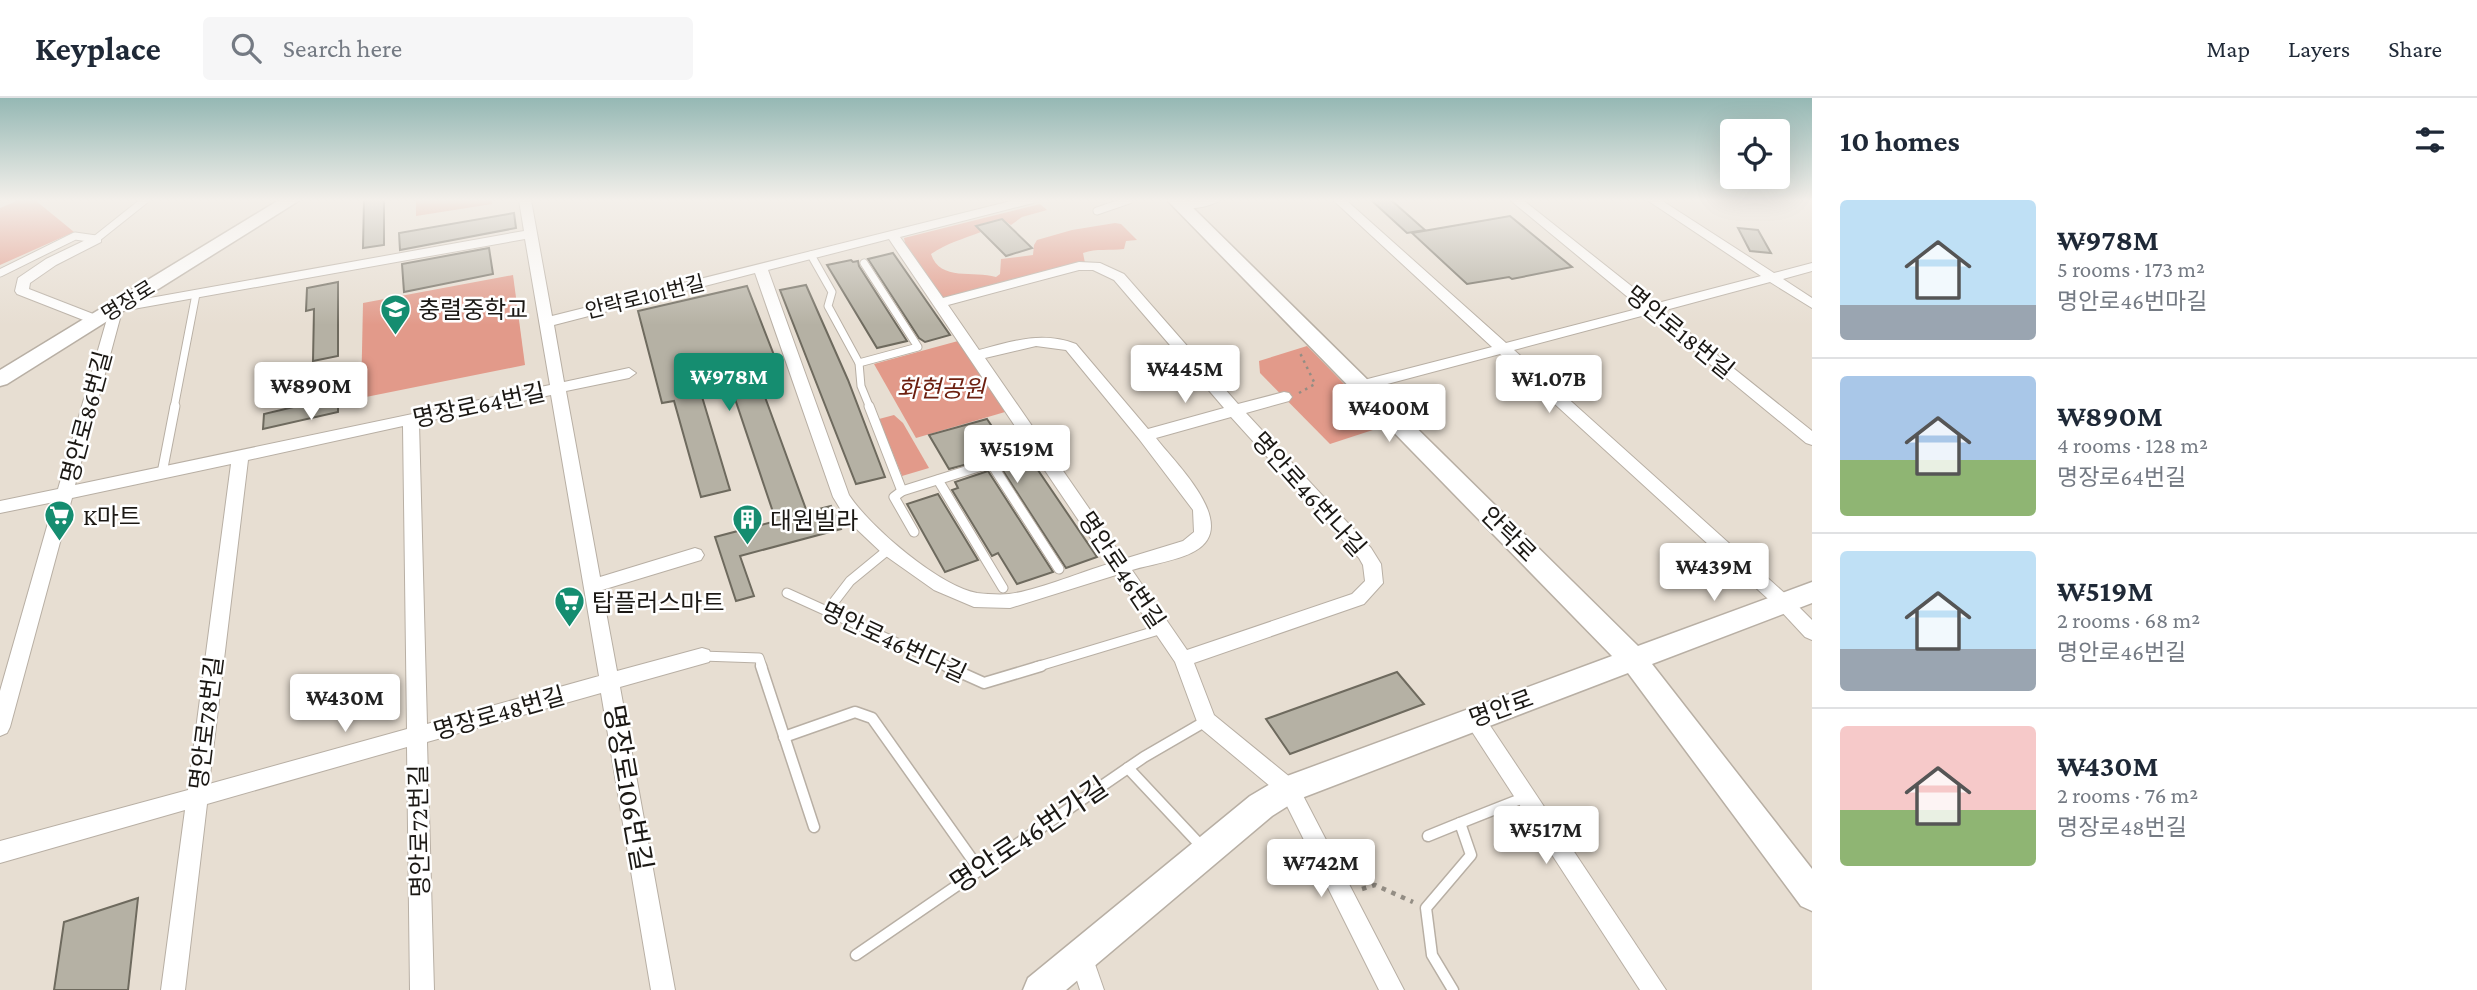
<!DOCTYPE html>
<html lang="en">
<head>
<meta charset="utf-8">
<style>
  :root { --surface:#fff; --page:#f6f6f7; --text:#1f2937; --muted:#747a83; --line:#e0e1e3; --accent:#158d70 }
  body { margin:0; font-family:"Crimson Pro","Noto Sans KR",serif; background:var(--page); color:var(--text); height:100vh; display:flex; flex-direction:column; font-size:26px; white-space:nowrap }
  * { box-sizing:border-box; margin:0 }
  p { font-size:23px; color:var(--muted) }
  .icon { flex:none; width:38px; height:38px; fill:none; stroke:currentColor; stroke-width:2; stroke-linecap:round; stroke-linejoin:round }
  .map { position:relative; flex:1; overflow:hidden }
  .side { display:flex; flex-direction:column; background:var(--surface); width:665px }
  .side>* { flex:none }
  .buttons { position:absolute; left:1720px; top:21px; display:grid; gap:14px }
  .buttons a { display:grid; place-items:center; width:70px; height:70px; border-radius:7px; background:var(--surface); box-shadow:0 7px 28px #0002; font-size:35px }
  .price { position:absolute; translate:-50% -60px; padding:0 16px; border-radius:7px; background:#fff; color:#222; font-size:23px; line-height:46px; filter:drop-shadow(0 2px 4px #0008) }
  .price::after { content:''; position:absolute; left:50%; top:42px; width:21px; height:16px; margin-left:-10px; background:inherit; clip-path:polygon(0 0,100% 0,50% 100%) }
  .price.selected { background:var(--accent); color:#fff }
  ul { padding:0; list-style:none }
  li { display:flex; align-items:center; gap:21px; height:175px; padding:0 28px }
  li+li { border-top:2px solid var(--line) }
  li span { display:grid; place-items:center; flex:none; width:196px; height:140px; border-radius:7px; color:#555 }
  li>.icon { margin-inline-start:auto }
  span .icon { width:84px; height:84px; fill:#fffc; stroke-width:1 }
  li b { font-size:30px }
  h2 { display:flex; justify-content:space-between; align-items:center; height:84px; padding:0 28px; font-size:30px }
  header { display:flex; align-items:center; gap:42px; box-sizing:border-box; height:98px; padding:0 35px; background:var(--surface); border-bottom:2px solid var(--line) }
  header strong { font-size:33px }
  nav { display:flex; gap:38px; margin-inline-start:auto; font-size:24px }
  .search { width:490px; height:63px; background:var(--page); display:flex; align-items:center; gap:18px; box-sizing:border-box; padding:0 24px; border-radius:7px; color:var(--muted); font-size:26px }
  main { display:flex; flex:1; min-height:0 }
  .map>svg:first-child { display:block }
  .green { fill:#e29a8a }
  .building { fill:#b5b1a4; stroke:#6e6a5e; stroke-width:2 }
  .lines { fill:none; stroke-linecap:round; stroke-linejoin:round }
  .service-far2-casing { stroke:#b8afa4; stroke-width:9 }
  .service-far1-casing { stroke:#b8afa4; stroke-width:11 }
  .service-casing { stroke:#b8afa4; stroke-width:13 }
  .minor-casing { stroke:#b8afa4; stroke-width:2 }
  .secondary-casing { stroke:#b8afa4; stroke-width:3 }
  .path-far1 { stroke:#938d84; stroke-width:2.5; stroke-dasharray:2.5 4.5; stroke-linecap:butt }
  .path { stroke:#938d84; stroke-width:4.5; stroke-dasharray:4.5 6; stroke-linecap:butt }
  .service-far2 { stroke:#fff; stroke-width:7 }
  .service-far1 { stroke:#fff; stroke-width:9 }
  .service { stroke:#fff; stroke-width:10 }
  .minor { fill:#fff; fill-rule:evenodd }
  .secondary { fill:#fff; fill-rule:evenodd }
  .labels { text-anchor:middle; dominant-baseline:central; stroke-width:5; stroke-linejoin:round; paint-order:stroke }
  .far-street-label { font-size:21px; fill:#1b1814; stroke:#fff }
  .poi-label { font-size:24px; fill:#1b1814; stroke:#fff; text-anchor:start }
  .street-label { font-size:24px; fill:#1b1814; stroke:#fff }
  .park-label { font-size:24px; font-style:italic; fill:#6d2010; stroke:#fff }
  .near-street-label { font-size:28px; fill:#1b1814; stroke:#fff }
</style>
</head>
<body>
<header>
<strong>Keyplace</strong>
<div class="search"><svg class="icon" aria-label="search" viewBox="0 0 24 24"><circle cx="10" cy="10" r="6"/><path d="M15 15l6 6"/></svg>Search here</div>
<nav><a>Map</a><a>Layers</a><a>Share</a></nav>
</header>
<main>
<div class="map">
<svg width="1812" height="892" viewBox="0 0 1812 892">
  <rect width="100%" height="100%" fill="#e7ded2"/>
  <g class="green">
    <path d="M19 102H35L74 134 0 167V110Z"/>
    <path d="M416 102H492V106L416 118Z"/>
    <path d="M1040 106 1047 112 1022 119 1011 127 1002 121 977 127 981 134C963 141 947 145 931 156 940 184 974 172 996 179L1000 176 1001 161 1033 157 1034 147 1037 142 1072 132 1115 125 1121 126 1137 142 1126 143 1124 151C1109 153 1097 150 1083 155L1085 165 941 203 906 150 904 140Z"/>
    <path d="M513 177 525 267 361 300 363 205Z"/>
    <path d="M958 243 1005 314 916 340 874 266Z"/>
    <path d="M1307 248 1315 256 1385 328 1330 346 1260 275 1259 263Z"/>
    <path d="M894 317 903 325 929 370 902 378 879 321Z"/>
  </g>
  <g class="building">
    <path d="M364 102H384V147L363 150Z"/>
    <path d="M1371 102H1391L1425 132 1407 135Z"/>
    <path d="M514 115 516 130 400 152 399 135Z"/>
    <path d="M1510 118 1572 169 1512 181 1509 179 1467 186 1412 135Z"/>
    <path d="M1002 121 1032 150 1006 158 976 128Z"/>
    <path d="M1738 130 1758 132 1771 155 1750 153Z"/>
    <path d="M489 150 493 176 404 194 402 166Z"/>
    <path d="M893 155 950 237 925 244 919 240 868 161Z"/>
    <path d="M851 162 853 164 858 163 859 168 907 243 877 250 827 167Z"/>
    <path d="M338 184V258L313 263 314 211 306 213 307 190Z"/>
    <path d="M806 187 848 282 885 379 856 386 780 192Z"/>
    <path d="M747 188 781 275 758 280 807 414 831 408 841 431 740 458 754 498 736 503 715 439 776 423 730 286 700 292 730 392 701 399 674 303 662 305 638 213Z"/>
    <path d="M338 285V314L263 331 264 316 298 308 299 294Z"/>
    <path d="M987 321 1014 361 1027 356 1097 459 1066 470 994 359 949 371 929 337Z"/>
    <path d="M988 373 1053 474 1017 486 998 455 992 458 952 392 958 390 955 384Z"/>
    <path d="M938 396 978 462 945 474 907 406Z"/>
    <path d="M1397 574 1424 606 1290 656 1266 621Z"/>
    <path d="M138 800 128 892H54L64 824Z"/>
  </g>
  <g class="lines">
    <defs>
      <g id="service-far2">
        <path d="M1097 113 1129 102"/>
        <path d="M811 157 832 194 828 208 859 265 861 288 870 310"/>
        <path d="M0 175 75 138 96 141 145 102"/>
        <path d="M859 265 918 249 864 165"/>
        <path d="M174 310 196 196"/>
      </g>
      <g id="service-far1">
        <path d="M869 308 902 393"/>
        <path d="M162 375 175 308"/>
        <path d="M938 382 1003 490"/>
        <path d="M914 434 894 399 902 393 991 365 1059 471"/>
        <path d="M787 495 950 569"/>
        <path d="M827 513 850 483 889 451"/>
        <path d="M702 558 759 560 762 569"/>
        <path d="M1036 569 1162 531"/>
      </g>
      <g id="service">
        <path d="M761 568 814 729"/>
        <path d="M946 568 984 585 1041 568"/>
        <path d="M784 639 855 614 872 620 979 771"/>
        <path d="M1128 670 1203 750"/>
        <path d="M1428 738 1460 725"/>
        <path d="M856 857 1144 659 1206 623"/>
        <path d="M1453 892 1432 857 1426 810 1471 757 1460 725 1526 699"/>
      </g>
      <g id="minor">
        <path d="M519 102H531L552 218 1015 102H1035L1033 105 900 139 943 200 1079 164 1100 165 1124 176 1238 306 1284 294 1289 295 1292 299 1289 303 1246 315 1371 450 1381 466 1383 485 1364 506 1194 565 1214 617 1296 684 1404 892H1379L1282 698 1199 629 1175 564 1116 477 1010 510 974 509 934 492 883 456 847 422 833 399 755 175 554 227 564 284 629 270 636 275 629 280 566 293 600 479 695 450 701 452 704 457 701 462 602 492 617 573 702 550 709 552 712 558 709 564 702 566 620 589 675 892H651L601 595 427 644 434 892H410L407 649 207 706 185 892H161L185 712 0 765V743L188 692 231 366 72 400 10 629 7 635 0 638V593L54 404 0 415V403L58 391 111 207 524 133ZM525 141 550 287 75 387 122 213ZM889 141 1108 466C1081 474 1036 493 1009 496 1000 497 986 496 977 495 939 488 870 429 849 397L768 172ZM1079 172H1093L1114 182 1224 310 1148 331 1076 246C1042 233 1013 243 979 252L948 207ZM1036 248 1066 252 1139 341 1193 412 1194 434 1183 443 1124 461 985 260ZM551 297 599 578 427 626 419 325ZM1231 319 1359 460 1363 467 1365 483 1352 496 1187 552 1132 472C1152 466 1178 463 1195 453 1241 427 1175 365 1156 340ZM403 328 407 631 209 686 248 362Z"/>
        <path d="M1191 102H1220C1211 109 1183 114 1174 107Z"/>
        <path d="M1333 102H1346L1506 245 1641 210 1510 102H1523L1654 206 1761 178 1647 102H1661L1774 175 1812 165V173L1783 181 1812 200V210L1770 184 1662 213 1812 333V347L1806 345 1649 216 1514 252 1790 500 1812 522V542L1805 539 1778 510 1500 256 1361 293 1356 292 1353 288 1356 284 1492 249Z"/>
        <path d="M96 137 101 138V144L56 167 30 185 29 191 101 219V225H91L17 196 15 193 18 180 46 161Z"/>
        <path d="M1474 611 1481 614 1666 892H1640L1467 626 1464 620 1467 614Z"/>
        <path d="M1081 845 1089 849 1104 892H1080L1069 857 1073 849Z"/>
      </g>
      <g id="secondary">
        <path d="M279 102H300L7 286 0 288V272Z"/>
        <path d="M1167 102H1185L1638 548 1812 484V505L1652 566 1812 771V813L1801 808 1628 575 1299 701 1272 718 1066 892H1023L1028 880 1250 698 1279 681 1612 558Z"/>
      </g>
    </defs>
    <use href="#service-far2" class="service-far2-casing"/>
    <use href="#service-far1" class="service-far1-casing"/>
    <use href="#service" class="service-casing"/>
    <use href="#minor" class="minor-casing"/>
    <use href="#secondary" class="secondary-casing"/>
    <path class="path-far1" d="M1299 295 1315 286 1300 255H1303"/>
    <path class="path" d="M1362 791 1375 787 1413 804"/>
    <use href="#service-far2" class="service-far2"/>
    <use href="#service-far1" class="service-far1"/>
    <use href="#service" class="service"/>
    <use href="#minor" class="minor"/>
    <use href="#secondary" class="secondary"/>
  </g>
  <linearGradient id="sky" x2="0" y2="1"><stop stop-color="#95b8b4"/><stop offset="0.45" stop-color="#f4f0eb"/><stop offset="1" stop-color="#f4f0eb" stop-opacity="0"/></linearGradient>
  <rect width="1812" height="227" fill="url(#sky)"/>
  <defs>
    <symbol id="school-pin" viewBox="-11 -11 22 30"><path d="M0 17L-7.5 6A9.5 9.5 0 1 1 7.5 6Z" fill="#158d70" stroke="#fff"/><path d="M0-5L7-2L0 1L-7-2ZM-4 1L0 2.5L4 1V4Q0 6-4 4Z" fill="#fff"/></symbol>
    <symbol id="supermarket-pin" viewBox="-11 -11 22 30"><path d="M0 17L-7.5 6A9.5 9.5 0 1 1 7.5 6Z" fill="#158d70" stroke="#fff"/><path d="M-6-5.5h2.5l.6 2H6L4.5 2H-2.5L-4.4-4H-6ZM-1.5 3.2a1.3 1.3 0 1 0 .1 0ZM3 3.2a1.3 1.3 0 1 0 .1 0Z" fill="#fff"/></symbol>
    <symbol id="building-pin" viewBox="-11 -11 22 30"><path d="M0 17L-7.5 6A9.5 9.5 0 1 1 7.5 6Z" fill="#158d70" stroke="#fff"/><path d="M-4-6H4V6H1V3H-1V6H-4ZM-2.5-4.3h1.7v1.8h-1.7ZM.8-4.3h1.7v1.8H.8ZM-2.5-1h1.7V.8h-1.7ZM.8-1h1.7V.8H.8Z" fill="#fff"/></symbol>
  </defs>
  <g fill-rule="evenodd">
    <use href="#school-pin" x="378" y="194" width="35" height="47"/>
    <use href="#supermarket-pin" x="42" y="400" width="35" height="47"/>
    <use href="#building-pin" x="730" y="404" width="35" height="47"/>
    <use href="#supermarket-pin" x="552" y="486" width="35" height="47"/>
  </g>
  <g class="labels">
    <g class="far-street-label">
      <text transform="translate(645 199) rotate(-14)">안락로101번길</text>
      <text transform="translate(128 203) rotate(-32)">명장로</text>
    </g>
    <g class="poi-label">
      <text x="418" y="211">충렬중학교</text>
      <text x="83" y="418">K마트</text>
      <text x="770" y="422">대원빌라</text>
      <text x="592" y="504">탑플러스마트</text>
    </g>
    <g class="street-label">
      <text transform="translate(1680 234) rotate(39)">명안로18번길</text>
      <text transform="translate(479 307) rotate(-12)">명장로64번길</text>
      <text transform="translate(86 319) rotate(-75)">명안로86번길</text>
      <text transform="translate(1309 396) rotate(48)">명안로46번나길</text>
      <text transform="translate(1509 436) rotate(45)">안락로</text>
      <text transform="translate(1122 472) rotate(56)">명안로46번길</text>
      <text transform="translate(894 544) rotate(25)">명안로46번다길</text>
      <text transform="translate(1501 610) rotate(-20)">명안로</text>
      <text transform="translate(499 615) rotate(-16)">명장로48번길</text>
      <text transform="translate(206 625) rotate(-83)">명안로78번길</text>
      <text transform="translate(419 733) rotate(-91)">명안로72번길</text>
    </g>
    <g class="park-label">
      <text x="941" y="290">화현공원</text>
    </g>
    <g class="near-street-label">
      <text transform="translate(628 690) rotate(80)">명장로106번길</text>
      <text transform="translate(1029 737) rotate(-34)">명안로46번가길</text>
    </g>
  </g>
</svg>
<div class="buttons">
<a><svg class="icon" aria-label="locate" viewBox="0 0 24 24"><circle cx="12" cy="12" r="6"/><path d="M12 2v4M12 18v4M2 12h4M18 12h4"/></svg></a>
</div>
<b class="price" style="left:1185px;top:307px">₩445M</b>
<b class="price selected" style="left:729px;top:315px">₩978M</b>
<b class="price" style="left:1549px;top:317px">₩1.07B</b>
<b class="price" style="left:311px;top:324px">₩890M</b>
<b class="price" style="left:1389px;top:346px">₩400M</b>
<b class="price" style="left:1017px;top:387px">₩519M</b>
<b class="price" style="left:1714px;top:505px">₩439M</b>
<b class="price" style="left:345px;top:636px">₩430M</b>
<b class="price" style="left:1546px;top:768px">₩517M</b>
<b class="price" style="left:1321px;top:801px">₩742M</b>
</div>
<section class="side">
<h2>10 homes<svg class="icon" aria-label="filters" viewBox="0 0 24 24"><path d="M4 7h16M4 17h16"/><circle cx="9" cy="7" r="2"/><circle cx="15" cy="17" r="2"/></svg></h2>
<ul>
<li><span style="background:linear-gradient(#bfe0f5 75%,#9aa5b1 0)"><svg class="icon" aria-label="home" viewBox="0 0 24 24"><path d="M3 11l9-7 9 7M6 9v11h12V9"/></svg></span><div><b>₩978M</b><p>5 rooms · 173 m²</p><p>명안로46번마길</p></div></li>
<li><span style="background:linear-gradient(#a9c7e8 60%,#8fb573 0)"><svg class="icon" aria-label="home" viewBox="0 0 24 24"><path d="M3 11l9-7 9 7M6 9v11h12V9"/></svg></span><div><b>₩890M</b><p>4 rooms · 128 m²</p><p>명장로64번길</p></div></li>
<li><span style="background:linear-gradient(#bfe0f5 70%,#9aa5b1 0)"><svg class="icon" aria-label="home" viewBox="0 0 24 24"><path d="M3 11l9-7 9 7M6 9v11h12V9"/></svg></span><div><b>₩519M</b><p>2 rooms · 68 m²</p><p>명안로46번길</p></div></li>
<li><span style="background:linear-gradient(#f6c9c9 60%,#8fb573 0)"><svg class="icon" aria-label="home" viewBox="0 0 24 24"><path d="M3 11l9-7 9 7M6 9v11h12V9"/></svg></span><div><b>₩430M</b><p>2 rooms · 76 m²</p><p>명장로48번길</p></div></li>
</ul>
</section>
</main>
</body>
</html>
